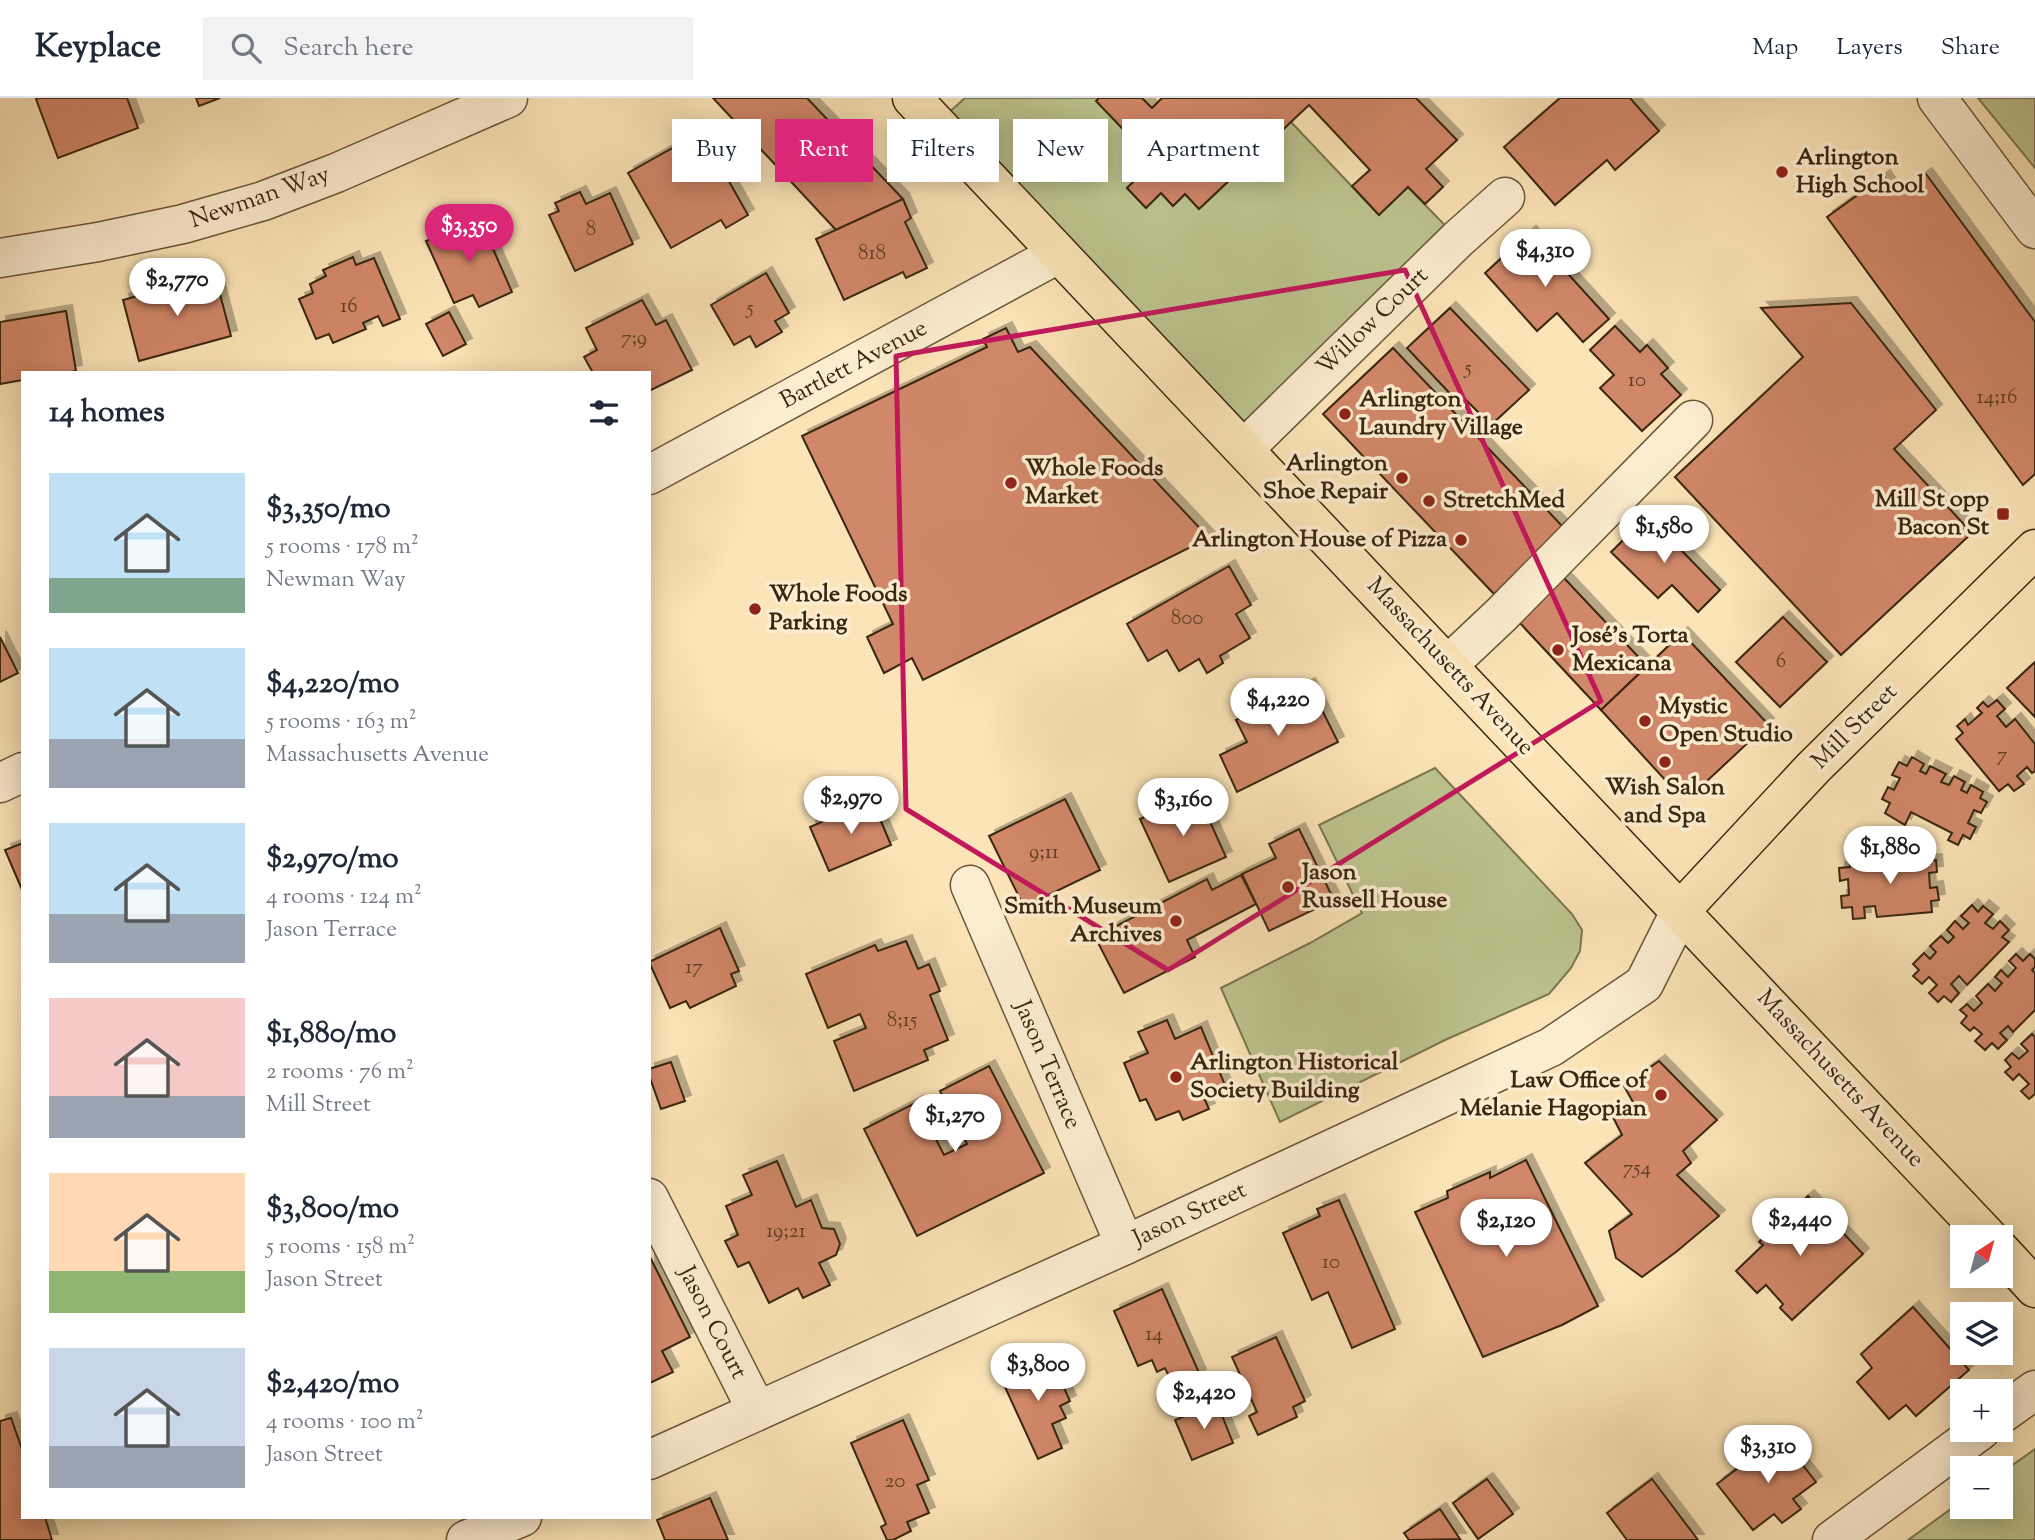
<!DOCTYPE html>
<html lang="en">
<head>
<meta charset="utf-8">
<style>
  :root { --surface:#fff; --page:#f2f2f3; --text:#1f2937; --muted:#747a83; --line:#e0e1e3; --accent:#db2777 }
  body { margin:0; font-family:"Sorts Mill Goudy",serif; background:var(--page); color:var(--text); height:100vh; display:flex; flex-direction:column; font-size:26px; white-space:nowrap }
  * { box-sizing:border-box; margin:0 }
  p { font-size:23px; color:var(--muted) }
  .icon { flex:none; width:38px; height:38px; fill:none; stroke:currentColor; stroke-width:2; stroke-linecap:round; stroke-linejoin:round }
  .map { position:relative; flex:1; overflow:hidden }
  .details { position:absolute; left:21px; top:273px; width:630px; height:1148px; display:flex; flex-direction:column; background:var(--surface); border-radius:0px; box-shadow:0 4px 18px #0003 }
  .details>* { flex:none }
  .top-card { position:absolute; left:672px; top:21px; width:665px; height:63px; display:flex; gap:14px }
  .needle { width:46px; rotate:36deg }
  .buttons { position:absolute; left:1950px; top:1127px; display:grid; gap:14px }
  .buttons a { display:grid; place-items:center; width:63px; height:63px; border-radius:0px; background:var(--surface); box-shadow:0 4px 18px #0003; font-size:35px }
  .price { position:absolute; translate:-50% -60px; padding:0 16px; border-radius:24px; background:#fff; color:#222; font-size:23px; line-height:46px; filter:drop-shadow(0 2px 4px #0008) }
  .price::after { content:''; position:absolute; left:50%; top:42px; width:21px; height:16px; margin-left:-10px; background:inherit; clip-path:polygon(0 0,100% 0,50% 100%) }
  .price.current { background:var(--accent); color:#fff }
  ul { padding:0; list-style:none }
  li { display:flex; align-items:center; gap:21px; height:175px; padding:0 28px }
  li span { display:grid; place-items:center; flex:none; width:196px; height:140px; border-radius:0px; color:#555 }
  li>.icon { margin-inline-start:auto }
  span .icon { width:84px; height:84px; fill:#fffc; stroke-width:1 }
  li b { font-size:30px }
  h2 { display:flex; justify-content:space-between; align-items:center; height:84px; padding:0 28px; font-size:30px }
  .chip { padding:0 24px; border-radius:0px; background:var(--surface); box-shadow:0 4px 18px #0003; font-size:24px; line-height:63px }
  .chip.current { background:var(--accent); color:#fff }
  header { display:flex; align-items:center; gap:42px; box-sizing:border-box; height:98px; padding:0 35px; background:var(--surface); border-bottom:2px solid var(--line) }
  header strong { font-size:33px }
  nav { display:flex; gap:38px; margin-inline-start:auto; font-size:24px }
  .search { width:490px; height:63px; background:var(--page); display:flex; align-items:center; gap:18px; box-sizing:border-box; padding:0 24px; border-radius:0px; color:var(--muted); font-size:26px }
  .map>svg:first-child { display:block }
  .green { fill:#bdc48f; stroke:#7b7650; stroke-width:2 }
  .building { fill:#d18769; stroke:#392710; stroke-width:2; filter:url(#shadow) }
  .lines { fill:none; stroke-linecap:round; stroke-linejoin:round }
  .minor-casing { stroke:#6a563a; stroke-width:41 }
  .major-casing { stroke:#392710; stroke-width:41 }
  .minor { stroke:#fcedd0; stroke-width:38 }
  .major { stroke:#fbe4b7; stroke-width:38 }
  .marked { fill:none; stroke:#c2185b; stroke-width:5; stroke-linejoin:round }
  .poi-dot { fill:#8f2418; stroke:#fcedd0; stroke-width:2.5 }
  .labels { text-anchor:middle; dominant-baseline:central; stroke-width:7; stroke-linejoin:round; paint-order:stroke }
  .number-label { font-size:21px; fill:#5f3f26 }
  .poi-label { font-size:24px; font-weight:bold; fill:#392710; stroke:#fcedd0; text-anchor:start }
  .street-label { font-size:24px; fill:#392710; stroke:#fcedd0 }
</style>
</head>
<body>
<header>
<strong>Keyplace</strong>
<div class="search"><svg class="icon" aria-label="search" viewBox="0 0 24 24"><circle cx="10" cy="10" r="6"/><path d="M15 15l6 6"/></svg>Search here</div>
<nav><a>Map</a><a>Layers</a><a>Share</a></nav>
</header>
<div class="map">
<svg width="2035" height="1442" viewBox="0 0 2035 1442">
  <defs>
    <filter id="shadow"><feDropShadow dx="6" dy="-6" stdDeviation="0" flood-color="#0004"/></filter>
  </defs>
  <rect width="100%" height="100%" fill="#fbe4b7"/>
  <filter id="stains"><feTurbulence type="fractalNoise" baseFrequency=".00286" numOctaves="4"/><feColorMatrix values="0 0 0 0 .2 0 0 0 0 .09 0 0 0 0 .02 0 0 0 .5 -.17"/></filter>
  <radialGradient id="worn" r=".72"><stop offset=".6" stop-color="#630" stop-opacity="0"/><stop offset="1" stop-color="#630" stop-opacity=".3"/></radialGradient>
  <g class="green">
    <path d="M965 0H1099L1097 3 1141 50 1129 62 1142 75 1127 90 1145 109 1161 95 1173 108 1185 96 1199 111 1291 24 1378 116 1408 89 1458 141 1244 351 936 26Z"/>
    <path d="M1978 0H2035V70Z"/>
    <path d="M1435 670 1572 816 1582 832 1580 853 1571 870 1549 896 1445 942 1280 1024 1221 890 1310 845 1362 815 1319 727Z"/>
    <path d="M2035 1351V1442H1908L1962 1403V1409H2000V1376Z"/>
  </g>
  <g class="building">
    <path d="M39 0H127L138 30 58 60 36 1Z"/>
    <path d="M196 0H220L199 8Z"/>
    <path d="M713 0H807L903 101 836 132Z"/>
    <path d="M1099 0H1142L1152 10 1162 0H1416L1457 42 1426 71 1443 89 1425 106 1408 89 1379 117 1352 88 1370 72 1309 7 1199 111 1185 96 1173 108 1161 95 1146 110 1127 90 1142 75 1129 62 1141 50 1096 3Z"/>
    <path d="M1560 0H1630L1659 33 1615 72 1607 62 1555 107 1504 49Z"/>
    <path d="M701 34 748 117 726 130 721 122 671 150 628 75Z"/>
    <path d="M1926 76 2035 224V376L2023 387 1827 119 1884 78 1897 97Z"/>
    <path d="M580 94 586 106 610 95 633 146 575 173 549 117 559 113 555 105Z"/>
    <path d="M903 101 911 120 905 124 927 170 906 180 903 174 844 202 816 141Z"/>
    <path d="M479 119 512 194 479 209 473 197 454 205 426 143Z"/>
    <path d="M1530 134 1609 221 1583 244 1557 215 1537 233 1485 175Z"/>
    <path d="M353 159 356 167 374 160 400 221 383 228 378 218 363 225 366 231 333 245 329 236 316 241 299 201 313 195 310 186 326 178 323 172Z"/>
    <path d="M766 175 789 215 775 223 782 234 756 249 750 238 734 247 711 207Z"/>
    <path d="M215 177 231 238 139 263 123 202Z"/>
    <path d="M642 202 656 227 666 222 692 272 649 293V275H593L584 259 597 252 586 230Z"/>
    <path d="M1851 205 1936 312 1894 351 1972 435 1841 557 1675 379 1803 259 1761 210Z"/>
    <path d="M1450 210 1529 292 1491 327 1462 298 1457 303 1407 250Z"/>
    <path d="M66 213 76 273 65 275H23V282L0 286V224Z"/>
    <path d="M449 214 466 246 443 258 426 226Z"/>
    <path d="M1615 228 1640 254 1647 247 1668 270 1661 276 1681 297 1642 333 1600 290 1614 277 1590 252Z"/>
    <path d="M1006 230 1018 254 1030 249 1209 440 923 582 912 560 884 575 867 539 893 526 802 338 987 249 983 241Z"/>
    <path d="M1393 250 1564 430 1494 496 1323 316Z"/>
    <path d="M1648 418 1720 492 1698 514 1672 487 1658 500 1611 454Z"/>
    <path d="M1229 468 1251 507 1236 516 1250 540 1220 558 1223 565 1207 575 1199 561 1179 573 1167 552 1148 563 1127 526Z"/>
    <path d="M1564 480 1647 568 1601 612 1518 523Z"/>
    <path d="M1783 519 1827 564 1780 609 1736 564Z"/>
    <path d="M1682 535 1768 626 1707 683 1695 690 1681 691 1667 684 1601 612Z"/>
    <path d="M0 539 18 575 0 584Z"/>
    <path d="M2035 564V619L2007 590Z"/>
    <path d="M1309 586 1338 644 1237 694 1220 657 1247 644 1236 622Z"/>
    <path d="M1997 602 2005 611 1997 618 2006 629 2015 621 2035 646V673L2032 675 2027 669 2017 678 2024 686 2014 693 2008 686 1999 693 1956 641 1963 635 1957 628 1965 621 1968 627 1982 615 1977 610 1983 604 1988 609Z"/>
    <path d="M1912 659 1924 666 1920 673 1926 676 1930 668 1946 676 1941 684 1949 687 1954 678 1965 684 1961 692 1967 695 1971 687 1983 694 1980 700 1987 704 1981 715 1974 712 1968 725 1976 729 1970 741 1963 737 1958 747 1948 742 1952 735 1911 714 1905 727 1885 715 1890 705 1882 701 1888 689 1894 692 1900 680 1892 677 1899 664 1907 668Z"/>
    <path d="M1197 695 1226 759 1169 784 1140 721Z"/>
    <path d="M1065 701 1100 772 1024 809 989 738Z"/>
    <path d="M872 702 891 747 829 773 810 729Z"/>
    <path d="M1299 731 1334 802 1269 833 1242 776 1276 760 1269 746Z"/>
    <path d="M23 745V794L5 752Z"/>
    <path d="M1926 753 1927 763 1936 762 1937 774 1929 775 1930 790 1937 789 1939 802 1931 803 1932 814 1877 819 1875 808 1864 809 1865 820 1853 821 1852 809 1842 810 1841 798 1849 797 1848 781 1840 783 1839 770 1850 769 1849 759 1860 758 1861 769 1875 768 1874 756 1886 755 1888 767 1895 766 1893 756 1904 755 1905 766H1913L1912 754Z"/>
    <path d="M1241 777 1256 806 1187 842 1195 859 1124 895 1095 839 1207 781 1212 792Z"/>
    <path d="M1972 807 1978 814 1983 808 1993 816 1985 825 1993 831 2000 823 2009 832 2002 839 2009 844 1967 887 1959 878 1951 886 1959 895 1951 904 1944 898 1938 904 1929 895 1937 887 1929 879 1922 886 1913 878 1919 872 1913 866 1924 855 1930 861 1936 854 1930 848 1941 838 1948 845 1954 839 1947 832 1955 823 1963 831 1969 825 1961 818Z"/>
    <path d="M720 830 739 873 731 876 736 888 690 910 686 903 670 910 649 864Z"/>
    <path d="M906 843 918 871 929 866 940 893 930 897 948 942 924 952 928 962 854 993 834 943 866 930 860 916 828 930 806 876 875 847 878 853Z"/>
    <path d="M2016 856 2023 863 2030 856 2035 861V869L2032 872 2035 875V912L2013 934 2008 928 2000 935 2007 942 1998 951 1992 945 1985 952 1975 943 1982 936 1974 929 1970 933 1961 925 1967 918 1960 912 1967 906 1974 913 1982 905 1976 898 1988 886 1995 893 2002 885 1995 879 2001 872 2008 879 2016 870 2009 863Z"/>
    <path d="M1167 922 1175 941 1201 929 1227 992 1205 1002 1209 1011 1183 1022 1179 1013 1156 1022 1146 1001 1140 1003 1124 965 1148 955 1138 934Z"/>
    <path d="M2032 936 2035 939V996L2029 1001 2021 993 2029 986 2019 976 2013 982 2005 974 2011 969 2005 962 2012 955 2019 961 2028 953 2021 946Z"/>
    <path d="M1659 963 1717 1022 1683 1053 1691 1065 1677 1077 1719 1118 1676 1154 1642 1179 1616 1160 1609 1133 1632 1116 1585 1065 1622 1037 1613 1019 1634 1006 1624 988Z"/>
    <path d="M671 964 685 1003 661 1011 649 977V971Z"/>
    <path d="M989 968 1044 1075 917 1138 864 1031 917 1004 944 1057 967 1046 940 993Z"/>
    <path d="M1526 1062 1598 1208 1562 1227 1483 1259 1415 1114 1448 1100 1447 1093 1490 1074V1080Z"/>
    <path d="M777 1063 796 1109 811 1102 822 1130 834 1131 840 1146 836 1157 819 1165 830 1187 803 1200 798 1190 769 1205 749 1164 738 1169 725 1143 738 1137 726 1108 752 1097 743 1077Z"/>
    <path d="M1808 1098 1863 1156 1792 1222 1780 1210 1783 1206 1766 1187 1757 1195 1736 1173 1763 1147 1759 1144Z"/>
    <path d="M1339 1102 1395 1231 1352 1250 1328 1194 1312 1202 1283 1135 1320 1118 1317 1111Z"/>
    <path d="M649 1157 690 1239 662 1253 673 1274 650 1285Z"/>
    <path d="M1162 1191 1200 1277 1174 1289 1165 1270 1157 1274 1152 1262 1138 1268 1114 1213Z"/>
    <path d="M1913 1209 1969 1272 1916 1318 1906 1307 1889 1321 1857 1284 1872 1270 1861 1256Z"/>
    <path d="M1276 1239 1305 1303 1293 1309 1297 1319 1258 1337 1249 1318 1257 1314 1232 1259Z"/>
    <path d="M1049 1257 1070 1303 1060 1308 1066 1320 1052 1326 1062 1350 1038 1361 1000 1278Z"/>
    <path d="M1217 1305 1233 1345 1192 1362 1175 1322Z"/>
    <path d="M11 1320 23 1354V1419H45L52 1442H0V1323Z"/>
    <path d="M903 1322 929 1382 917 1387 929 1415 907 1424 911 1433 893 1442H887L881 1429 886 1426 851 1345Z"/>
    <path d="M1780 1338 1816 1384 1793 1401 1801 1411 1782 1425 1774 1416 1753 1432 1717 1386Z"/>
    <path d="M1487 1381 1513 1416 1478 1441 1453 1405Z"/>
    <path d="M1652 1381 1698 1442H1627L1607 1415Z"/>
    <path d="M710 1400 728 1442H665L657 1422Z"/>
    <path d="M1440 1411 1460 1441 1409 1442 1404 1435Z"/>
  </g>
  <g class="lines">
    <defs>
      <g id="minor">
        <path d="M1937 0 2035 131"/>
        <path d="M0 160 98 144 183 126 263 103 336 75 508 0"/>
        <path d="M1244 351 1458 141 1505 99"/>
        <path d="M649 377 1058 156"/>
        <path d="M1448 567 1502 516 1693 322"/>
        <path d="M0 685 23 674"/>
        <path d="M970 787 1125 1147"/>
        <path d="M649 1100 757 1313"/>
        <path d="M2000 1317 2035 1292"/>
        <path d="M649 1362 1125 1147 1551 949 1644 886 1681 812"/>
        <path d="M466 1442 522 1419"/>
        <path d="M1832 1442 1981 1332"/>
      </g>
      <g id="major">
        <path d="M912 0C1268 382 1631 758 1988 1139"/>
        <path d="M1681 812 1813 670 2035 451"/>
        <path d="M2000 1152 2035 1190"/>
      </g>
    </defs>
    <use href="#minor" class="minor-casing"/>
    <use href="#major" class="major-casing"/>
    <use href="#minor" class="minor"/>
    <use href="#major" class="major"/>
  </g>
  <path class="marked" d="M1405 172 1601 603 1168 872 906 711 896 258Z"/>
  <g class="poi-dot">
    <circle cx="1782" cy="74" r="7"/>
    <circle cx="1345" cy="316" r="7"/>
    <circle cx="1402" cy="380" r="7"/>
    <circle cx="1011" cy="385" r="7"/>
    <circle cx="1429" cy="403" r="7"/>
    <rect x="1996" y="409" width="14" height="14" rx="3.5"/>
    <circle cx="1461" cy="442" r="7"/>
    <circle cx="755" cy="511" r="7"/>
    <circle cx="1558" cy="552" r="7"/>
    <circle cx="1645" cy="623" r="7"/>
    <circle cx="1665" cy="664" r="7"/>
    <circle cx="1288" cy="789" r="7"/>
    <circle cx="1176" cy="823" r="7"/>
    <circle cx="1176" cy="979" r="7"/>
    <circle cx="1661" cy="997" r="7"/>
  </g>
  <g class="labels">
    <g class="number-label">
      <text x="591" y="132">8</text>
      <text x="872" y="156">818</text>
      <text x="349" y="209">16</text>
      <text x="750" y="211">5</text>
      <text x="634" y="241">7;9</text>
      <text x="1468" y="271">5</text>
      <text x="1637" y="283">10</text>
      <text x="1997" y="300">14;16</text>
      <text x="1187" y="521">800</text>
      <text x="1781" y="564">6</text>
      <text x="2002" y="658">7</text>
      <text x="1044" y="755">9;11</text>
      <text x="694" y="870">17</text>
      <text x="902" y="923">8;15</text>
      <text x="1637" y="1071">754</text>
      <text x="786" y="1134">19;21</text>
      <text x="1331" y="1165">10</text>
      <text x="1154" y="1237">14</text>
      <text x="895" y="1384">20</text>
    </g>
    <g class="poi-label">
      <text x="1796" y="60">Arlington<tspan x="1796" dy="28">High School</tspan></text>
      <text x="1359" y="302">Arlington<tspan x="1359" dy="28">Laundry Village</tspan></text>
      <text x="1388" y="366" text-anchor="end">Arlington<tspan x="1388" dy="28">Shoe Repair</tspan></text>
      <text x="1025" y="371">Whole Foods<tspan x="1025" dy="28">Market</tspan></text>
      <text x="1989" y="402" text-anchor="end">Mill St opp<tspan x="1989" dy="28">Bacon St</tspan></text>
      <text x="1443" y="403">StretchMed</text>
      <text x="1447" y="442" text-anchor="end">Arlington House of Pizza</text>
      <text x="769" y="497">Whole Foods<tspan x="769" dy="28">Parking</tspan></text>
      <text x="1572" y="538">José's Torta<tspan x="1572" dy="28">Mexicana</tspan></text>
      <text x="1659" y="609">Mystic<tspan x="1659" dy="28">Open Studio</tspan></text>
      <text x="1665" y="690" text-anchor="middle">Wish Salon<tspan x="1665" dy="28">and Spa</tspan></text>
      <text x="1302" y="775">Jason<tspan x="1302" dy="28">Russell House</tspan></text>
      <text x="1162" y="809" text-anchor="end">Smith Museum<tspan x="1162" dy="28">Archives</tspan></text>
      <text x="1190" y="965">Arlington Historical<tspan x="1190" dy="28">Society Building</tspan></text>
      <text x="1647" y="983" text-anchor="end">Law Office of<tspan x="1647" dy="28">Melanie Hagopian</tspan></text>
    </g>
    <g class="street-label">
      <text transform="translate(260 100) rotate(-19)">Newman Way</text>
      <text transform="translate(1373 224) rotate(-44)">Willow Court</text>
      <text transform="translate(854 267) rotate(-28)">Bartlett Avenue</text>
      <text transform="translate(1450 569) rotate(47)">Massachusetts Avenue</text>
      <text transform="translate(1855 629) rotate(-45)">Mill Street</text>
      <text transform="translate(1047 967) rotate(67)">Jason Terrace</text>
      <text transform="translate(1840 981) rotate(47)">Massachusetts Avenue</text>
      <text transform="translate(1190 1117) rotate(-25)">Jason Street</text>
      <text transform="translate(712 1225) rotate(63)">Jason Court</text>
    </g>
  </g>
  <rect width="100%" height="100%" filter="url(#stains)"/>
  <rect width="100%" height="100%" fill="url(#worn)"/>
</svg>
<div class="buttons">
<a><svg class="needle" viewBox="-14 -14 28 28"><path d="M0-13l5 13h-10z" fill="#e53935"/><path d="M0 13l5-13h-10z" fill="#747a83"/></svg></a>
<a><svg class="icon" aria-label="layers" viewBox="0 0 24 24"><path d="M12 4l9 5-9 5-9-5zM3 14l9 5 9-5"/></svg></a>
<a>+</a>
<a>−</a>
</div>
<b class="price current" style="left:469px;top:166px">$3,350</b>
<b class="price" style="left:1545px;top:191px">$4,310</b>
<b class="price" style="left:177px;top:220px">$2,770</b>
<b class="price" style="left:1664px;top:467px">$1,580</b>
<b class="price" style="left:1278px;top:640px">$4,220</b>
<b class="price" style="left:851px;top:738px">$2,970</b>
<b class="price" style="left:1183px;top:740px">$3,160</b>
<b class="price" style="left:1890px;top:788px">$1,880</b>
<b class="price" style="left:955px;top:1056px">$1,270</b>
<b class="price" style="left:1800px;top:1160px">$2,440</b>
<b class="price" style="left:1506px;top:1161px">$2,120</b>
<b class="price" style="left:1038px;top:1305px">$3,800</b>
<b class="price" style="left:1204px;top:1333px">$2,420</b>
<b class="price" style="left:1768px;top:1387px">$3,310</b>
<div class="top-card">
<a class="chip">Buy</a>
<a class="chip current">Rent</a>
<a class="chip">Filters</a>
<a class="chip">New</a>
<a class="chip">Apartment</a>
</div>
<section class="details">
<h2>14 homes<svg class="icon" aria-label="filters" viewBox="0 0 24 24"><path d="M4 7h16M4 17h16"/><circle cx="9" cy="7" r="2"/><circle cx="15" cy="17" r="2"/></svg></h2>
<ul>
<li><span style="background:linear-gradient(#bfe0f5 75%,#7fa58c 0)"><svg class="icon" aria-label="home" viewBox="0 0 24 24"><path d="M3 11l9-7 9 7M6 9v11h12V9"/></svg></span><div><b>$3,350/mo</b><p>5 rooms · 178 m²</p><p>Newman Way</p></div></li>
<li><span style="background:linear-gradient(#bfe0f5 65%,#9aa5b1 0)"><svg class="icon" aria-label="home" viewBox="0 0 24 24"><path d="M3 11l9-7 9 7M6 9v11h12V9"/></svg></span><div><b>$4,220/mo</b><p>5 rooms · 163 m²</p><p>Massachusetts Avenue</p></div></li>
<li><span style="background:linear-gradient(#bfe0f5 65%,#9aa5b1 0)"><svg class="icon" aria-label="home" viewBox="0 0 24 24"><path d="M3 11l9-7 9 7M6 9v11h12V9"/></svg></span><div><b>$2,970/mo</b><p>4 rooms · 124 m²</p><p>Jason Terrace</p></div></li>
<li><span style="background:linear-gradient(#f6c9c9 70%,#9aa5b1 0)"><svg class="icon" aria-label="home" viewBox="0 0 24 24"><path d="M3 11l9-7 9 7M6 9v11h12V9"/></svg></span><div><b>$1,880/mo</b><p>2 rooms · 76 m²</p><p>Mill Street</p></div></li>
<li><span style="background:linear-gradient(#ffd9b3 70%,#8fb573 0)"><svg class="icon" aria-label="home" viewBox="0 0 24 24"><path d="M3 11l9-7 9 7M6 9v11h12V9"/></svg></span><div><b>$3,800/mo</b><p>5 rooms · 158 m²</p><p>Jason Street</p></div></li>
<li><span style="background:linear-gradient(#c9d6e8 70%,#9aa5b1 0)"><svg class="icon" aria-label="home" viewBox="0 0 24 24"><path d="M3 11l9-7 9 7M6 9v11h12V9"/></svg></span><div><b>$2,420/mo</b><p>4 rooms · 100 m²</p><p>Jason Street</p></div></li>
</ul>
</section>
</div>
</body>
</html>
